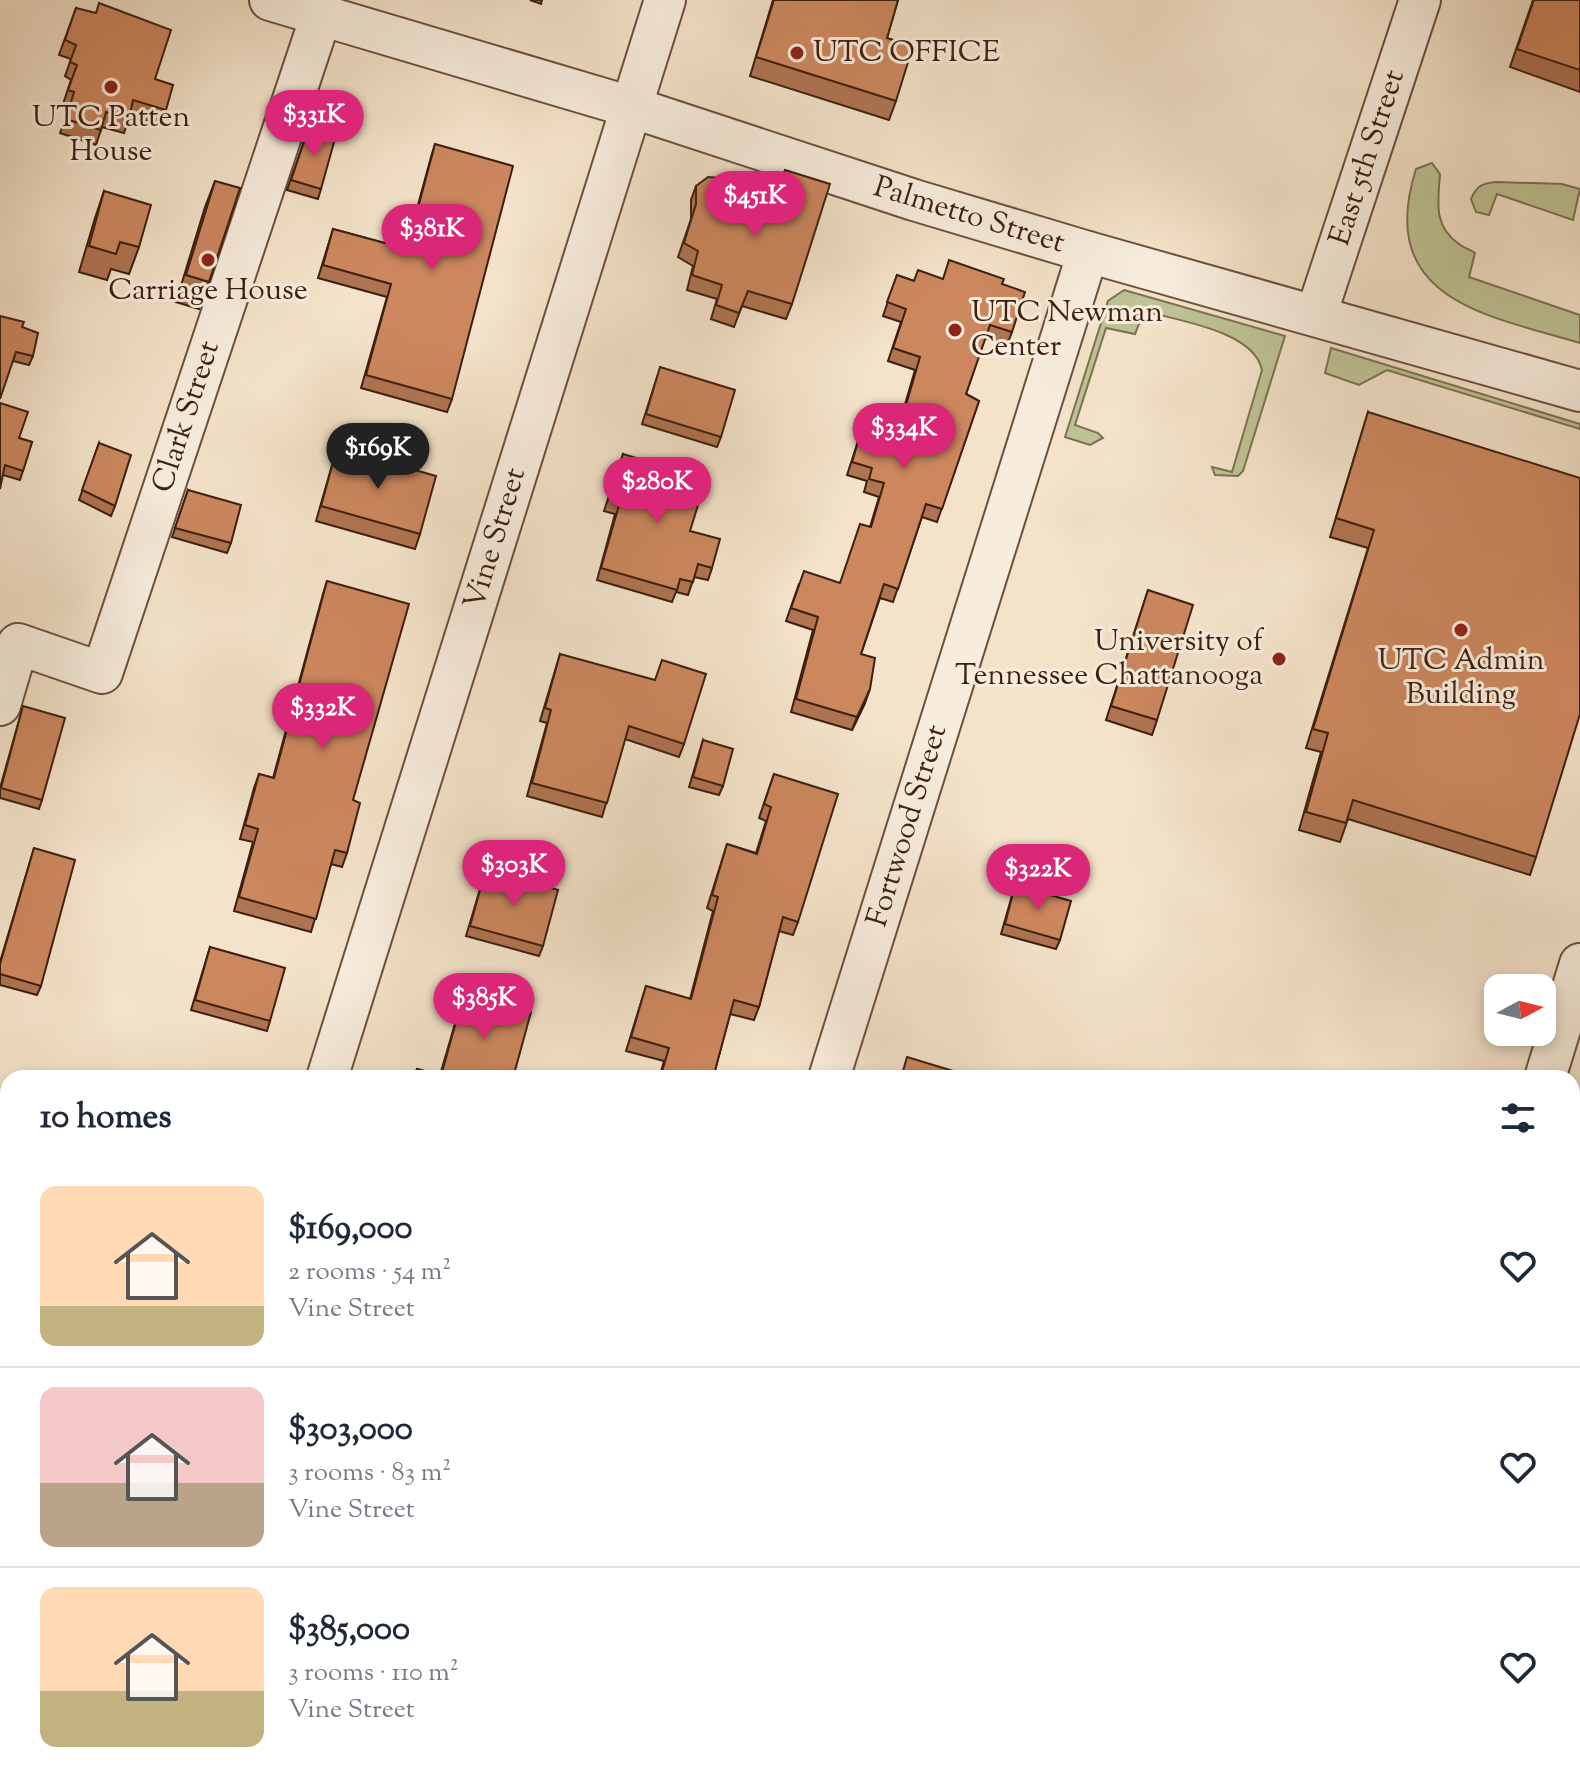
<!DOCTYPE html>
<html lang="en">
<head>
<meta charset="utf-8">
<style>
  :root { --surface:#fff; --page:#f6f6f7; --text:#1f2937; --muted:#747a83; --line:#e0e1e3; --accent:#db2777 }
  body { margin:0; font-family:"Sorts Mill Goudy",serif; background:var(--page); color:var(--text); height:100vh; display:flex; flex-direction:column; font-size:30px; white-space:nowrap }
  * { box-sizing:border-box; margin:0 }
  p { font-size:26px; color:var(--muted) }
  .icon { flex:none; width:44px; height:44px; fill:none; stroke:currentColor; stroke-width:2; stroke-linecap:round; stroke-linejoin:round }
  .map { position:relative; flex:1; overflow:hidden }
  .sheet { position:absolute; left:0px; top:1070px; width:1580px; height:712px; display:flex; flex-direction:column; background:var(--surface); border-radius:24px 24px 0 0; box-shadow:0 4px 12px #0003 }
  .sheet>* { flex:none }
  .needle { width:52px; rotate:83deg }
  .buttons { position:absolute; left:1484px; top:974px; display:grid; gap:16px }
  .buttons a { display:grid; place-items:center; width:72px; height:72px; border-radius:16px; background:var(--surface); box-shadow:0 4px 12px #0003; font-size:40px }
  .price { position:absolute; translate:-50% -68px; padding:0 18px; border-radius:28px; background:var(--accent); color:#fff; font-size:26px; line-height:52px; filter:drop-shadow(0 2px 4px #0008) }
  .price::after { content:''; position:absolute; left:50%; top:48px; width:24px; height:18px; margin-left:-12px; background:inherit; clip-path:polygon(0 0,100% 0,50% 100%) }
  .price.on { background:#222; color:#fff }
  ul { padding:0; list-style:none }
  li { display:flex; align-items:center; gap:24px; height:200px; padding:0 40px }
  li+li { border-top:2px solid var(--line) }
  li span { display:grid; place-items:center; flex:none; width:224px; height:160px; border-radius:16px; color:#555 }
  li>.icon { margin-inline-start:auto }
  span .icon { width:96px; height:96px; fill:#fffc; stroke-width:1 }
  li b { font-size:34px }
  h2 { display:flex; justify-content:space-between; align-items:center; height:96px; padding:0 40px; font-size:34px }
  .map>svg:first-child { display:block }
  .green { fill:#bec395; stroke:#7e7152; stroke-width:2 }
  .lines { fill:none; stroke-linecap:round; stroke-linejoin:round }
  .minor-casing { stroke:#6b503e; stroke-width:44 }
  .minor { stroke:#f8eddd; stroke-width:40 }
  .wall { fill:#af7451; stroke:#3d1f10; stroke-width:2 }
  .shaded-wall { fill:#8f5e42; stroke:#3d1f10; stroke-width:2 }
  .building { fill:#cc875e; stroke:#3d1f10; stroke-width:2 }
  .poi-dot { fill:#8f2418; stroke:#f8eddd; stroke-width:3 }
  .labels { text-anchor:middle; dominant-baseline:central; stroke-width:6; stroke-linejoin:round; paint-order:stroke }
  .poi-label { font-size:30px; fill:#3d1f10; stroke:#f8eddd }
  .street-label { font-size:30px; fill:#3d1f10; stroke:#f8eddd }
</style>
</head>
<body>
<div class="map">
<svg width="1580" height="1782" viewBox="0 0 1580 1782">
  <rect width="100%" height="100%" fill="#f4e3ca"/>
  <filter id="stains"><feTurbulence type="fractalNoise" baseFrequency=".0025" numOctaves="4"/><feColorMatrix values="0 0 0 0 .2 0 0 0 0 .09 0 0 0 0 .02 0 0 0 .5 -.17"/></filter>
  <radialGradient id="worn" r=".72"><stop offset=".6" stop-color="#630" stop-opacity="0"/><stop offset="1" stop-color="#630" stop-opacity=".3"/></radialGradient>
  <g class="green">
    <path d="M1432 163 1440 174C1438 202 1433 226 1459 244 1465 249 1470 249 1475 253L1469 277 1580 315V343C1485 315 1375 299 1416 169Z"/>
    <path d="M1497 182 1562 184 1580 189 1573 220 1497 194 1489 215 1476 212 1471 199C1477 185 1483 183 1497 182Z"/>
    <path d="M1124 290 1285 336 1243 471 1238 476 1215 475 1212 467 1232 472 1262 370C1254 331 1179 321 1144 311L1135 334 1106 328 1075 425 1098 433 1103 438 1090 445 1065 437 1108 301Z"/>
    <path d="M1331 348 1580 424V429L1387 370 1359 385 1325 373Z"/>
  </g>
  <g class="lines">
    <defs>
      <g id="minor">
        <path d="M270 0 631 107 914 200 1088 252 1580 391"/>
        <path d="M1316 315 1420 0"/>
        <path d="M0 705 18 644 102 673 321 16"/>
        <path d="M327 1078 665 0"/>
        <path d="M829 1078 1088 252"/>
        <path d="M1545 1078 1580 964"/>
        <path d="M1572 1678 1580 1681"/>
        <path d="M0 1731 8 1734"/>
        <path d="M101 1782 103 1774"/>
        <path d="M605 1782 608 1774"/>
        <path d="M858 1782 860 1774"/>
        <path d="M1321 1782 1323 1774"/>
      </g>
    </defs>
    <use href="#minor" class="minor-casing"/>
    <use href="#minor" class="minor"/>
  </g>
  <g class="wall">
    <path d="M530 0H542L541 4Z"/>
    <path d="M773 0H898L887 38 896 101 889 120 750 76Z"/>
    <path d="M1533 0H1580V92L1510 67Z"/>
    <path d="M76 8 155 79 166 110 160 125 130 115 124 133 102 127 96 145 60 133 69 107 63 104 71 80 65 76 71 59 59 55Z"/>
    <path d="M309 127 321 189 318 199 287 190Z"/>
    <path d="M435 144 452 399 447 412 361 388 387 297 318 278 333 229 406 249 431 157Z"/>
    <path d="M785 170 792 304 786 319 742 306 734 327 711 319 717 299 687 290 693 266 678 257 691 219V200L696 186 772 210Z"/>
    <path d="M215 181 209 282 199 309 176 302 205 207Z"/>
    <path d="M104 191 139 247 129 274 111 269 107 280 79 272 95 218Z"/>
    <path d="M897 275 914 281 943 279 1002 284 1012 332 1007 345 985 338 966 394 979 401 937 522 922 517 893 602 880 598 861 654 865 703 852 730 791 712 813 630 786 621 799 584 840 583 870 527 879 497 864 492 867 481 847 475 861 432 894 442 915 370 888 361 901 322 883 316Z"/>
    <path d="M22 327 33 356 29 365 13 361Z"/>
    <path d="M657 377 721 437 717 447 642 424Z"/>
    <path d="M0 403 19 438 32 442 20 480 3 475Z"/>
    <path d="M1368 412 1536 857 1530 875 1348 819 1340 842 1299 830 1321 752 1306 748 1368 548 1330 537Z"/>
    <path d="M99 443 115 506 111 516 79 500Z"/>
    <path d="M337 448 420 534 415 549 316 521Z"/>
    <path d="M623 454 690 531 712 568 708 580 694 577 688 595 676 592 672 602 597 580 615 514 604 511Z"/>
    <path d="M188 490 231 543 227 553 172 537Z"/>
    <path d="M327 581 353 800 347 853 342 867 331 864 311 932 234 911 253 842 240 839 254 788 259 774 273 778 323 594Z"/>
    <path d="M1148 590 1157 720 1152 735 1106 720Z"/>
    <path d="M560 654 684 744 679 757 625 739 602 817 527 796 547 723 540 721Z"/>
    <path d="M23 706 42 800 39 809 0 798V788Z"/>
    <path d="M703 740 723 786 719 795 689 787Z"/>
    <path d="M774 774 798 922 793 935 779 931 759 1007 754 1020 730 1014 713 1078H659L664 1061 626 1051 646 986 690 999 713 911 707 908 727 844 756 853 766 821 759 818Z"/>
    <path d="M34 848 41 986 37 995 0 985V962Z"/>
    <path d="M486 869 543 946 539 956 466 936Z"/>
    <path d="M1015 885 1060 940 1056 949 1001 934Z"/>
    <path d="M210 947 270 1021 267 1031 191 1010Z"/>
    <path d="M464 993 513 1078H413L417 1069 440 1075Z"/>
    <path d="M0 1127 8 1130V1327L0 1325Z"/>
    <path d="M1580 1171V1267L1574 1286 1580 1615 1572 1638V1192H1573Z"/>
    <path d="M8 1512V1606L0 1604V1541Z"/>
  </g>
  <path class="shaded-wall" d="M870 689 865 703 852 730 857 717Z"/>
  <g class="building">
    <path d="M774 0H898L887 38 913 46 896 101 756 57Z"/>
    <path d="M1534 0H1580V70L1517 49Z"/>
    <path d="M99 3 171 30 155 79 173 85 166 110 133 100 129 119 106 112 101 130 66 119 74 92 68 90 77 65 70 62 76 45 65 40 76 8 96 13Z"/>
    <path d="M309 127 336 135 321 189 291 180Z"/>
    <path d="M435 144 513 166 452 399 366 375 391 284 323 265 333 229 407 249Z"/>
    <path d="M785 170 830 184 792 304 748 291 739 313 716 305 722 285 692 275 698 251 684 243 696 204V186L708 177 722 178 731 196 773 210Z"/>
    <path d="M215 181 240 188 209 282 186 275Z"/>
    <path d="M104 191 151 205 139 247 120 242 116 254 89 246Z"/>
    <path d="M949 260 1004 279 1002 284 1025 292 1012 332 990 325 966 394 979 401 942 509 926 504 898 589 884 584 861 654 875 658 870 689 857 717 796 699 818 617 791 608 804 571 840 583 860 524 871 527 884 483 869 479 872 468 852 462 861 432 895 443 920 357 893 348 906 309 887 302 897 275 914 281 918 270 943 279Z"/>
    <path d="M0 316 24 322 22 327 38 333 33 356 16 352 0 399Z"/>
    <path d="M660 367 735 390 721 437 646 414Z"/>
    <path d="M0 403 28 412 19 438 32 442 23 471 5 465 0 489Z"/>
    <path d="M1368 412 1580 478V714L1536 857 1353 800 1346 823 1306 812 1328 733 1313 729 1374 530 1336 518Z"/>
    <path d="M99 443 131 455 115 506 82 490Z"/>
    <path d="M337 448 436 476 420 534 321 506Z"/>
    <path d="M623 454 706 479 690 531 720 539 712 568 698 564 693 582 680 579 677 590 601 568 620 502 609 498Z"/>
    <path d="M188 490 241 505 231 543 175 528Z"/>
    <path d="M327 581 409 604 353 800 360 803 347 853 335 850 316 919 239 897 258 829 245 825 259 774 274 778Z"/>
    <path d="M1148 590 1193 605 1157 720 1111 706Z"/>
    <path d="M560 654 655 680 662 660 706 674 684 744 629 726 607 803 532 783 551 710 545 708Z"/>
    <path d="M23 706 65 718 42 800 1 788Z"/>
    <path d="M703 740 733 749 723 786 693 777Z"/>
    <path d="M774 774 838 794 798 922 783 917 759 1007 734 1000 713 1078H660L669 1048 631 1037 646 986 691 999 718 897 712 895 727 844 757 854 771 807 764 804Z"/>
    <path d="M34 848 75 860 41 986 0 974V964Z"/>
    <path d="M486 869 558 890 543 946 470 926Z"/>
    <path d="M1015 885 1071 901 1060 940 1005 924Z"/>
    <path d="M210 947 285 968 270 1021 195 1000Z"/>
    <path d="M464 993 531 1012 513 1078H414L417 1069 441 1076Z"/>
    <path d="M907 1057 963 1074 962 1078H901Z"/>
    <path d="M0 1127 8 1130V1306L3 1305 0 1315Z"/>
    <path d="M1580 1174V1267L1574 1286 1580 1288V1615L1577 1624 1572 1623V1192L1574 1193Z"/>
    <path d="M0 1364 8 1366V1398L0 1424Z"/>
    <path d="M8 1516V1590L0 1588V1545Z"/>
    <path d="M207 1774H306V1776L327 1782H205Z"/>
    <path d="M449 1774H486L514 1782H447Z"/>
    <path d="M691 1774H784L782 1782H688Z"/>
    <path d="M1549 1774H1566L1580 1778V1782H1546Z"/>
  </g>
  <g class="poi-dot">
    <circle cx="797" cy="53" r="8"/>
    <circle cx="111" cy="87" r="8"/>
    <circle cx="208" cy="260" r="8"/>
    <circle cx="955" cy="330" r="8"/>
    <circle cx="1461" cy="630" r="8"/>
    <circle cx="1279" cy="659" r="8"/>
  </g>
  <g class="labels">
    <g class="poi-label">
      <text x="813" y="53" text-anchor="start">UTC OFFICE</text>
      <text x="111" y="118">UTC Patten<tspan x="111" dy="34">House</tspan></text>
      <text x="208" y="291">Carriage House</text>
      <text x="971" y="313" text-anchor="start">UTC Newman<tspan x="971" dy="34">Center</tspan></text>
      <text x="1263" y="642" text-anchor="end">University of<tspan x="1263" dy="34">Tennessee Chattanooga</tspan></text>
      <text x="1461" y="661">UTC Admin<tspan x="1461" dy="34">Building</tspan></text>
    </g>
    <g class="street-label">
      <text transform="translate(1368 158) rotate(-72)">East 5th Street</text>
      <text transform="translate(969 216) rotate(17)">Palmetto Street</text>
      <text transform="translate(187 417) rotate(-72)">Clark Street</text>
      <text transform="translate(496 539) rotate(-73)">Vine Street</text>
      <text transform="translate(908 826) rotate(-73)">Fortwood Street</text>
    </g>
  </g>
  <rect width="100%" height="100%" filter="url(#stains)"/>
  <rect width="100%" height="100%" fill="url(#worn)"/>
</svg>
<div class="buttons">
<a><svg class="needle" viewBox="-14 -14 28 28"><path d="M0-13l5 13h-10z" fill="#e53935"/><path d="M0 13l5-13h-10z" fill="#747a83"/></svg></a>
</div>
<b class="price" style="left:314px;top:158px">$331K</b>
<b class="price" style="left:755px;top:239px">$451K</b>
<b class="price" style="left:432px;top:272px">$381K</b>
<b class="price" style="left:904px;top:471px">$334K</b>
<b class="price on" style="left:378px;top:491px">$169K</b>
<b class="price" style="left:657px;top:525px">$280K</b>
<b class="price" style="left:323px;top:751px">$332K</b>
<b class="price" style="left:514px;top:908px">$303K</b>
<b class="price" style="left:1038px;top:912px">$322K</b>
<b class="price" style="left:484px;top:1041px">$385K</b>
<section class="sheet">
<h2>10 homes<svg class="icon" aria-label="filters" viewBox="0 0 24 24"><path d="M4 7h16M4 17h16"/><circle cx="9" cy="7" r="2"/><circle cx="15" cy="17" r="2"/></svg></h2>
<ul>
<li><span style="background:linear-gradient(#ffd9b3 75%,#c2b280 0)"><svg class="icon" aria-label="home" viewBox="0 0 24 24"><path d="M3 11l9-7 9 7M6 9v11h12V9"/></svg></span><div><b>$169,000</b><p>2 rooms · 54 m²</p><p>Vine Street</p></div><svg class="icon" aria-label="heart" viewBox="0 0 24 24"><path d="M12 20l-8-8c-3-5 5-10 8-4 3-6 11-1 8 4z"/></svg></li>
<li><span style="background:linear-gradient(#f6c9c9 60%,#b9a48a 0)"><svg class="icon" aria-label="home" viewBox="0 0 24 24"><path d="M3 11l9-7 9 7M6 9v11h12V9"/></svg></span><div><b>$303,000</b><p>3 rooms · 83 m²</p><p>Vine Street</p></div><svg class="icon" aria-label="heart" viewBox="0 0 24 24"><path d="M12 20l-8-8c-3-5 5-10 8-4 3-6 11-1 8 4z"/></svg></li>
<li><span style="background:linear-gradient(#ffd9b3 65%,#c2b280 0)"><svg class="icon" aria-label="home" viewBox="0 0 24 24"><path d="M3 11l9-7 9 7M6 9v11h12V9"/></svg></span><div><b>$385,000</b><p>3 rooms · 110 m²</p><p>Vine Street</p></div><svg class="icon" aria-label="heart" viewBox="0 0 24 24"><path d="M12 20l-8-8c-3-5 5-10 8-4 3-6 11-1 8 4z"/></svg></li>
</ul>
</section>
</div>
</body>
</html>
